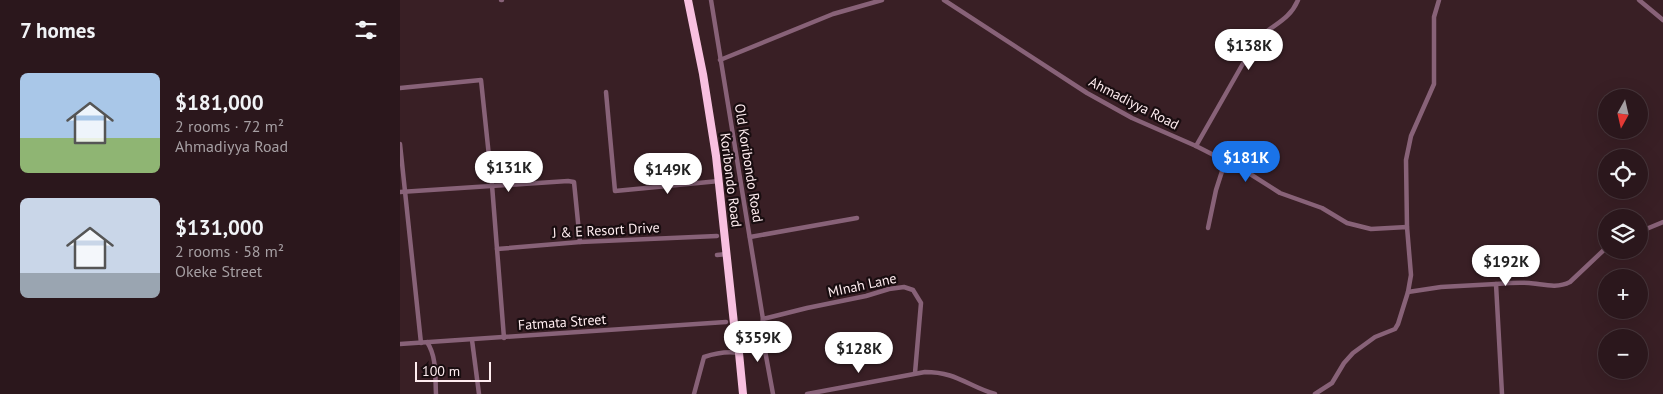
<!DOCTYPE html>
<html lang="en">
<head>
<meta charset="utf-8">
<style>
  :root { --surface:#2b171c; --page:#332025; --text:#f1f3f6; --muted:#a69fa3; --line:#47363b; --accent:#1a73e8 }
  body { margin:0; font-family:"PT Sans",sans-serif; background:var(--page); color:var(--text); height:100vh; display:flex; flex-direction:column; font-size:19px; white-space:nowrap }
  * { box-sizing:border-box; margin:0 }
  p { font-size:16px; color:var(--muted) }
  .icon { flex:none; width:28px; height:28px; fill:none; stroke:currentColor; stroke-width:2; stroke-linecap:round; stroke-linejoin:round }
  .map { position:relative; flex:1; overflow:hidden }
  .side { display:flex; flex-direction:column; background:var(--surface); width:400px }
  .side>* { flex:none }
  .needle { width:32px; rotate:188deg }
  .fabs { position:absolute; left:1198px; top:89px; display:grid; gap:10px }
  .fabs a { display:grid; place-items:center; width:50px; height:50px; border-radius:50%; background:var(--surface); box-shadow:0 5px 20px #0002,0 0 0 1px var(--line); font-size:25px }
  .scale { position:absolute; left:15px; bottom:12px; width:76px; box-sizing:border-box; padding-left:5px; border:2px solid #ffedf0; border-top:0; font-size:14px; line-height:18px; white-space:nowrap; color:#ffedf0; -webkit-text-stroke:4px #190d10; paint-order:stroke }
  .price { position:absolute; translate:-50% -42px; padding:0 11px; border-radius:18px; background:#fff; color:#222; font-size:16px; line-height:32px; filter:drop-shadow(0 1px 2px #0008) }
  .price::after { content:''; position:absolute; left:50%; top:30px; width:15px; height:11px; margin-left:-8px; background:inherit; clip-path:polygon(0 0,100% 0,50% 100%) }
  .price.active { background:var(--accent); color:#fff }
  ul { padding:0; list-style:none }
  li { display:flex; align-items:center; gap:15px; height:125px; padding:0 20px }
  li span { display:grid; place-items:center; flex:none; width:140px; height:100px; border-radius:8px; color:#555 }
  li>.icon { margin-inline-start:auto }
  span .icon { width:60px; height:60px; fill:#fffc; stroke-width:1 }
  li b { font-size:21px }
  h2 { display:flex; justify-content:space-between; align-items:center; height:60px; padding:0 20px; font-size:21px }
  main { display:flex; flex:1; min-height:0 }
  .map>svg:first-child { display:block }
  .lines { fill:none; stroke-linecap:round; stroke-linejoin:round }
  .street { stroke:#886278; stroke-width:4.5 }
  .highway { stroke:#f8c0e0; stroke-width:8 }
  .labels { text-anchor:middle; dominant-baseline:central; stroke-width:4.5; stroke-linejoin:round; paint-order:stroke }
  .street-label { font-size:14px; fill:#ffedf0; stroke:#190d10 }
</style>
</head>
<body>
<main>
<section class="side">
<h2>7 homes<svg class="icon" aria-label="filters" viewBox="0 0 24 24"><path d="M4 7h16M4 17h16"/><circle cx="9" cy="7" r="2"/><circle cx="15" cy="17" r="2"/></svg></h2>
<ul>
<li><span style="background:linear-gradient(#a9c7e8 65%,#8fb573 0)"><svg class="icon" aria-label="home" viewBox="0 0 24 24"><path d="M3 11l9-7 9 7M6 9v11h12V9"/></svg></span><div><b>$181,000</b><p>2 rooms · 72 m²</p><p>Ahmadiyya Road</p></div></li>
<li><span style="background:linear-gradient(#c9d6e8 75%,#9aa5b1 0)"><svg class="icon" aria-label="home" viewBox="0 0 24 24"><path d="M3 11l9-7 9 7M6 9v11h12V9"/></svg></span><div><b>$131,000</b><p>2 rooms · 58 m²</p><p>Okeke Street</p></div></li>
</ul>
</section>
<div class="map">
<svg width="1263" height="394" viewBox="0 0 1263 394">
  <rect width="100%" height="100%" fill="#391f25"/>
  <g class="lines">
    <g class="street">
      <path d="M101 0H102"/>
      <path d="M311 0 363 319 361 329 335 333"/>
      <path d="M544 0 687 93 732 118 796 146 847 172 880 193 922 208 947 223 971 229 1007 227 1011 275 1008 292 998 324 995 329 975 337 953 353 944 363 932 383 915 394"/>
      <path d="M1239 0 1263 20"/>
      <path d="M320 60 433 14 482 0"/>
      <path d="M0 88 81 80 92 185 104 338"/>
      <path d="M206 92 215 191 319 181"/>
      <path d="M0 144 21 343"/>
      <path d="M796 146 849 53C852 48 855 43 858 39 873 24 889 21 898 0"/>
      <path d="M0 192 168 181 174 182 180 242"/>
      <path d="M1007 227 1006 160 1011 136 1034 84V17L1039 0"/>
      <path d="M808 228 816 190 825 162"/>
      <path d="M1239 232 1263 222"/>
      <path d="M350 237 457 218"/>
      <path d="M97 249 180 242 317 236"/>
      <path d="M317 255 327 254"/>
      <path d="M1096 284C1107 283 1118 282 1129 283 1143 284 1156 289 1170 282L1206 248"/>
      <path d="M1008 292 1041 287 1096 284 1102 394"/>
      <path d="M363 319 407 308 466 296 489 289 504 287 513 290 521 303 515 373"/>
      <path d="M361 329 373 394"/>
      <path d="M72 340 79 394"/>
      <path d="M27 342C37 357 35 377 36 394"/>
      <path d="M0 344 326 322"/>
      <path d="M294 394 304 357C316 353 327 351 339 353"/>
      <path d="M407 394 525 372C557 372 567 386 595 394"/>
    </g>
    <path class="highway" d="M288 0 303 74 316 156 335 333 339 353 343 394"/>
  </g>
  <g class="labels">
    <g class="street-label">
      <text transform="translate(734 103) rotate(27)">Ahmadiyya Road</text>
      <text transform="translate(349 163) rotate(81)">Old Koribondo Road</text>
      <text transform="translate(331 180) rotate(83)">Koribondo Road</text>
      <text transform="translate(206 230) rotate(-3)">J &amp; E Resort Drive</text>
      <text transform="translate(462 285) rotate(-12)">MInah Lane</text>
      <text transform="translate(162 322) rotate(-4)">Fatmata Street</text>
    </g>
  </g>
</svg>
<div class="fabs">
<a><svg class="needle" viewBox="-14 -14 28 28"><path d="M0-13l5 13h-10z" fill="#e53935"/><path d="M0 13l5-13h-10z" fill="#a69fa3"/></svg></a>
<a><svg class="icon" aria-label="locate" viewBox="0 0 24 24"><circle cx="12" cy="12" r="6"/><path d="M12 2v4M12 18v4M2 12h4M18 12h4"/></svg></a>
<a><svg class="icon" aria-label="layers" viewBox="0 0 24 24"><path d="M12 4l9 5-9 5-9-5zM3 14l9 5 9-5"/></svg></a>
<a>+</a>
<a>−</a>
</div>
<div class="scale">100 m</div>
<b class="price" style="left:849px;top:71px">$138K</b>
<b class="price active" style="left:846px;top:183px">$181K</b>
<b class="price" style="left:109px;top:193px">$131K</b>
<b class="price" style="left:268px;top:195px">$149K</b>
<b class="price" style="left:1106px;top:287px">$192K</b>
<b class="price" style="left:358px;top:363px">$359K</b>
<b class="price" style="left:459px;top:374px">$128K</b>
</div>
</main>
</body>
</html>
